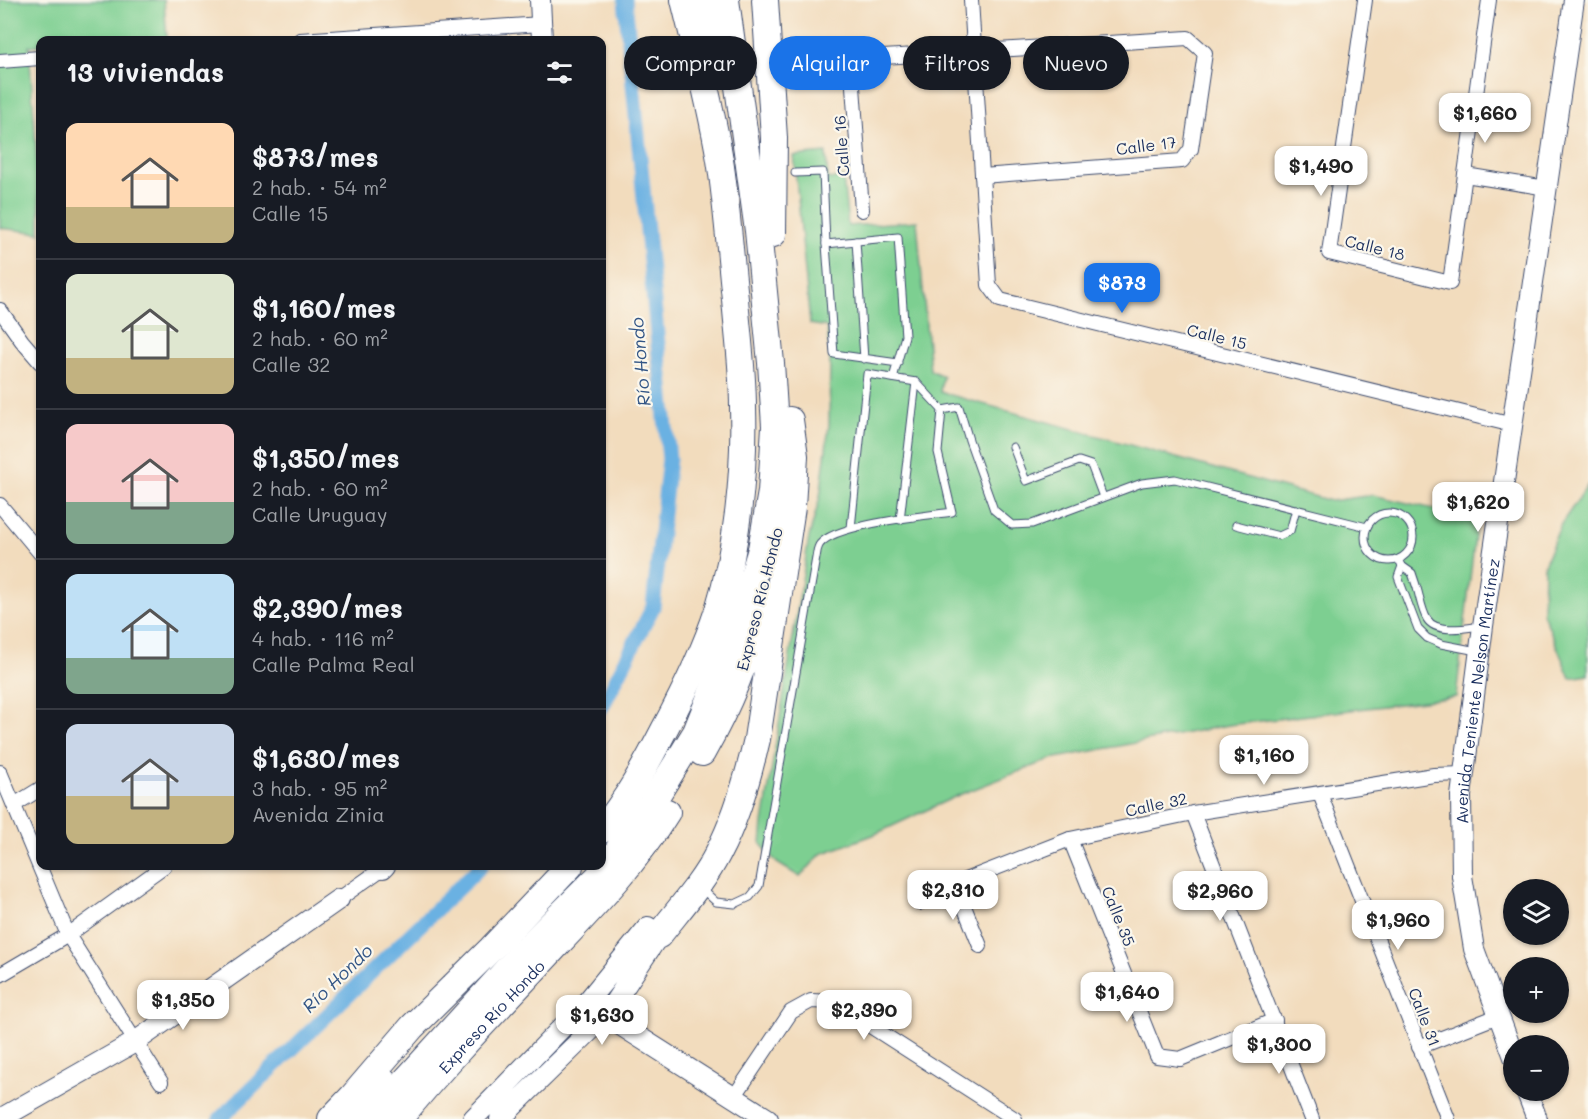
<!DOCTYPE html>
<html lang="es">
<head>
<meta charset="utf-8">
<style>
  :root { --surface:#171b24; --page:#242831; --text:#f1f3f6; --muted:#9ea1a6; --line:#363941; --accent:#1a73e8 }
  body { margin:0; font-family:Mali,sans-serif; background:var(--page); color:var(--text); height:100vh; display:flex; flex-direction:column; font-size:22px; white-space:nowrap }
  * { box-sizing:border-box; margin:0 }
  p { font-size:20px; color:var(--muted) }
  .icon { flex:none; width:33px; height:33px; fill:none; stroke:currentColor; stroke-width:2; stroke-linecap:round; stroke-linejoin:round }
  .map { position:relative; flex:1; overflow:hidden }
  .details { position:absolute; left:36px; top:36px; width:570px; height:834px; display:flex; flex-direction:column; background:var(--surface); border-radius:12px; box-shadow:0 2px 4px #0004 }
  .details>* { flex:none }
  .hud { position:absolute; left:624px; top:36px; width:570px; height:54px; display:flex; gap:12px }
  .tools { position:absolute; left:1503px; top:879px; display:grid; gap:12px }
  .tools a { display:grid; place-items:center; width:66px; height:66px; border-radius:50%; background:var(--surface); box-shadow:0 2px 4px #0004; font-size:30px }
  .price { position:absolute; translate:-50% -51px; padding:0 14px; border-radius:12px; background:#fff; color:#222; font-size:20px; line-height:39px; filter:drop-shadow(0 2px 3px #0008) }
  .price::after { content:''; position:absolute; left:50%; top:36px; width:18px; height:14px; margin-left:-9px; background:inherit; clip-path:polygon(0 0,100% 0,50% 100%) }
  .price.selected { background:var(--accent); color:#fff }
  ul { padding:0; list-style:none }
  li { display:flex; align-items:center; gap:18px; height:150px; padding:0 30px }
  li+li { border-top:2px solid var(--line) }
  li span { display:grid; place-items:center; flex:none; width:168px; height:120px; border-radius:12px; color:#555 }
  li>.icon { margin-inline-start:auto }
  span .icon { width:72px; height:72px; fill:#fffc; stroke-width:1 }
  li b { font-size:26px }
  h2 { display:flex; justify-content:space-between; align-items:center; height:72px; padding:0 30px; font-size:26px }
  .tag { padding:0 21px; border-radius:27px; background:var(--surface); box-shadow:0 2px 4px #0004; font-size:21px; line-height:54px }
  .tag.selected { background:var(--accent); color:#fff }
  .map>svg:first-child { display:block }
  .green { fill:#7dcf91; stroke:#4c7f78; stroke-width:1.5 }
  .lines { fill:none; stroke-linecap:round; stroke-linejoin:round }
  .canal { stroke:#6bb1e2; stroke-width:15 }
  .lane-casing { stroke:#3b496c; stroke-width:9 }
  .street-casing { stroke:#3b496c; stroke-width:16 }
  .secondary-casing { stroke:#3b496c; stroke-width:22 }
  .highway-casing { stroke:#3b496c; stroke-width:28 }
  .lane { stroke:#fff; stroke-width:7 }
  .street { stroke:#fff; stroke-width:14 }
  .secondary { stroke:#fff; stroke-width:20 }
  .highway { stroke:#fff; stroke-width:26 }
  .labels { text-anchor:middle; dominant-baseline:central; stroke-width:4.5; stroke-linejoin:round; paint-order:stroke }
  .street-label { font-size:16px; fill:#1b2f5e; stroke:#fbf7ec }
  .water-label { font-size:18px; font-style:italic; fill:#335686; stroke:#fbf7ec }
</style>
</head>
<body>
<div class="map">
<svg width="1588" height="1119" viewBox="0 0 1588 1119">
  <rect width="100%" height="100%" fill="#fbf7ec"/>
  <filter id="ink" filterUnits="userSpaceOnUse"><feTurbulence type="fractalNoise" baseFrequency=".0167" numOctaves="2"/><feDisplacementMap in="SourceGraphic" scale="12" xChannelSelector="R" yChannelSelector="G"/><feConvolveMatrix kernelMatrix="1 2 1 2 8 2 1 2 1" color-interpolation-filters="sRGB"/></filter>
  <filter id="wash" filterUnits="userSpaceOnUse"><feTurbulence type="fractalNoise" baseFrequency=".008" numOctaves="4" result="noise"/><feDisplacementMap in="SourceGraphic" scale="24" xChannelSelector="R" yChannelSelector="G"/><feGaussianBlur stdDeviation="1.35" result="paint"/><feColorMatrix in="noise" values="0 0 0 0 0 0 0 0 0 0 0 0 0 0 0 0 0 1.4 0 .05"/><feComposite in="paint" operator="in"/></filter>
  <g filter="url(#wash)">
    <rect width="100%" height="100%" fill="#f2dcbd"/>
    <g class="green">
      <path d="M0 0H164L167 39 40 40V45L29 46 40 205V233L0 228Z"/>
      <path d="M826 153 828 179 843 177 848 226 917 221 930 370 943 376 940 392 1331 501 1373 495 1477 519 1456 697 1229 725 1051 759 959 795 873 835 821 854 800 877 777 863 761 844 763 823 809 537 820 497 829 425 830 361 827 327 810 324 794 156Z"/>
      <path d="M1588 485V675L1570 678 1543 613 1544 565 1561 524Z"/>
    </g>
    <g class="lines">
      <g class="canal">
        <path d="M602 707 653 607 669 459 625 0"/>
        <path d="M220 1119 481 866"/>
      </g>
    </g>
  </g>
  <g filter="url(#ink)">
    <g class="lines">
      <defs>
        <g id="lane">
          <path d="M795 173 823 172 826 244"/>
          <path d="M856 241 864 359"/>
          <path d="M893 378 905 336 898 237 826 244 834 354 898 363"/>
          <path d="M942 410 959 407 969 440 994 510 1012 525 1032 524 1142 483 1175 479 1367 527"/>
          <path d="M1013 447 1026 481 1079 461 1091 465 1103 497"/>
          <circle cx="1389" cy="537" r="24"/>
          <path d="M1236 525 1279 536 1290 531 1296 509"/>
          <path d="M851 528 867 374 916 382 900 520"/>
          <path d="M1399 559 1402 566 1398 577 1418 629 1427 638 1441 644 1477 651"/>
          <path d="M1402 566 1412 573 1416 585"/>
          <path d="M1417 588C1420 598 1422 611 1427 619 1436 634 1466 628 1481 626"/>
          <path d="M702 889 716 902 735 904 750 897 759 886 817 552C817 550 819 545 820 544 835 524 926 516 952 512L938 452 942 410 916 382"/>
        </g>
        <g id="street">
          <path d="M971 0 989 285 1000 300 1513 425"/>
          <path d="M1365 0 1329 253 1450 283 1489 0"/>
          <path d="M300 40 541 24"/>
          <path d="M0 61 40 58"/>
          <path d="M1465 175 1547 188"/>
          <path d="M862 210 851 59 1188 38 1205 53 1191 149 1182 161 982 176"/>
          <path d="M0 310 22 341 40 362"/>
          <path d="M0 505 40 553"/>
          <path d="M0 772 68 935 161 1082"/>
          <path d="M1320 794 1448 1119"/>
          <path d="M14 805 40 789"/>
          <path d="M1193 813 1312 1119"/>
          <path d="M1070 839 1157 1056 1180 1059 1275 1020"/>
          <path d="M955 884 980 946"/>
          <path d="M339 899 383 868 380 866"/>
          <path d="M919 903 955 884 1070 839 1193 813 1434 775 1464 774"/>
          <path d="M0 975 68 935 164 866"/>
          <path d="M1419 1047 1498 1016"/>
          <path d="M734 1097 791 1012 811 1001 833 1002 1015 1119"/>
        </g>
        <g id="secondary">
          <path d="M540 0 542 40"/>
          <path d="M383 868 385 866"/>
          <path d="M595 1009 768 1119"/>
          <path id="s1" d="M1514 1057 1474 949 1462 876 1461 796 1483 626 1574 0"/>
          <path d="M1526 1090 1537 1119"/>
          <path d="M0 1119 135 1042 339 899"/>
          <path d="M473 1119 586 1003 648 927 659 935 606 1015 500 1119"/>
        </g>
        <g id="highway">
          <path d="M705 0 720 55"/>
          <path d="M765 0 774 138 773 234"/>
          <path d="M702 753C726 710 746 666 757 618"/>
          <path d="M602 830C627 800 646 765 664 730 685 691 704 653 718 610 737 549 745 472 743 408 743 372 738 335 735 299 730 253 727 206 720 160 711 106 697 53 684 0"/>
          <path d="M659 935C679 909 703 883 718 853 737 817 748 778 757 739L792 507 795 456 790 420"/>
          <path d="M331 1119 352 1097 412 1027 491 949 570 866"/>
          <path d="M349 1119 384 1081"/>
          <path d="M373 1119 405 1081 522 953 598 877 649 808 696 732 739 624 761 549 771 492 775 426 771 363 758 231 726 0"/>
          <path id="s2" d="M399 1119C449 1058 505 1001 559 943 598 902 637 861 667 812"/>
        </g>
      </defs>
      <use href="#lane" class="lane-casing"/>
      <use href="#street" class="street-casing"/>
      <use href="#secondary" class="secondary-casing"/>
      <use href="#highway" class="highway-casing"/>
      <use href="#lane" class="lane"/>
      <use href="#street" class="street"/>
      <use href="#secondary" class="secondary"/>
      <use href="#highway" class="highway"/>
    </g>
  </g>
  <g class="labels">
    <g class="street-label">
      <text transform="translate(1146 145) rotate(-7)">Calle 17</text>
      <text transform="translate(841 146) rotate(-94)">Calle 16</text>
      <text transform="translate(1375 247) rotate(14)">Calle 18</text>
      <text transform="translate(1217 336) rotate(14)">Calle 15</text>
      <text transform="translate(759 599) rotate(-76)">Expreso Río Hondo</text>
      <text stroke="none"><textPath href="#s1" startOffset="375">Avenida Teniente Nelson Martínez</textPath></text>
      <text transform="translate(1156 804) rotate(-12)">Calle 32</text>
      <text transform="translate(1119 916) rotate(68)">Calle 35</text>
      <text stroke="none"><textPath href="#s2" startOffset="138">Expreso Río Hondo</textPath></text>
      <text transform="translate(1425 1017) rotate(69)">Calle 31</text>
    </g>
    <g class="water-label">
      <text transform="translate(640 362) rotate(-95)">Río Hondo</text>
      <text transform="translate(337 978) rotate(-44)">Río Hondo</text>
    </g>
  </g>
</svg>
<div class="tools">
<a><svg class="icon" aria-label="layers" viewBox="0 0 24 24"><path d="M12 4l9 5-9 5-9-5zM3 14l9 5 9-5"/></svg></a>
<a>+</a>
<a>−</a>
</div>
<b class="price" style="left:1485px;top:144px">$1,660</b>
<b class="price" style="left:1321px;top:197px">$1,490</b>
<b class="price selected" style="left:1122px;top:314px">$873</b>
<b class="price" style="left:1478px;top:533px">$1,620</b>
<b class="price" style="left:1264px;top:786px">$1,160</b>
<b class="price" style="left:953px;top:921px">$2,310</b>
<b class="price" style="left:1220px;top:922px">$2,960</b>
<b class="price" style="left:1398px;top:951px">$1,960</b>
<b class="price" style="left:1127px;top:1023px">$1,640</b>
<b class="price" style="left:183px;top:1031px">$1,350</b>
<b class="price" style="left:864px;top:1041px">$2,390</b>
<b class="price" style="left:602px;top:1046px">$1,630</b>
<b class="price" style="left:1279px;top:1075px">$1,300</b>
<div class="hud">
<a class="tag">Comprar</a>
<a class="tag selected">Alquilar</a>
<a class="tag">Filtros</a>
<a class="tag">Nuevo</a>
</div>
<section class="details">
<h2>13 viviendas<svg class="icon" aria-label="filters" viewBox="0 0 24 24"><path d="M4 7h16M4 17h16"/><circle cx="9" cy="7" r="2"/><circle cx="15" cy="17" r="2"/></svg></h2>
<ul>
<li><span style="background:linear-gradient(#ffd9b3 70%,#c2b280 0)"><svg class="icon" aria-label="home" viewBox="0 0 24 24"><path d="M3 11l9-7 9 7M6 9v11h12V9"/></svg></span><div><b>$873/mes</b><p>2 hab. · 54 m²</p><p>Calle 15</p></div></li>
<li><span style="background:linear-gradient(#dfe7d0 70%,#c2b280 0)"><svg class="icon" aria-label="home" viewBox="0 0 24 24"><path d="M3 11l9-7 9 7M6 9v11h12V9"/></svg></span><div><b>$1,160/mes</b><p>2 hab. · 60 m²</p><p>Calle 32</p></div></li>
<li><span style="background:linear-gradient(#f6c9c9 65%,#7fa58c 0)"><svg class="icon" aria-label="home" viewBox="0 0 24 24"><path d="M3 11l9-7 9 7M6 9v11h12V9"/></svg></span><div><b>$1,350/mes</b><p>2 hab. · 60 m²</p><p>Calle Uruguay</p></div></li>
<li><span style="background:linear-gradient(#bfe0f5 70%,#7fa58c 0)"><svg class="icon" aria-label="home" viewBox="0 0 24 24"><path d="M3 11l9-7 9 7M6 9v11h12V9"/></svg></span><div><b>$2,390/mes</b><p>4 hab. · 116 m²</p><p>Calle Palma Real</p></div></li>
<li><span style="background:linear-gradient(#c9d6e8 60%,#c2b280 0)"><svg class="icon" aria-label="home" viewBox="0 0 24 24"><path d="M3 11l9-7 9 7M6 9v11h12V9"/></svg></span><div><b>$1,630/mes</b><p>3 hab. · 95 m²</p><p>Avenida Zinia</p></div></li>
</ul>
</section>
</div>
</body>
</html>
